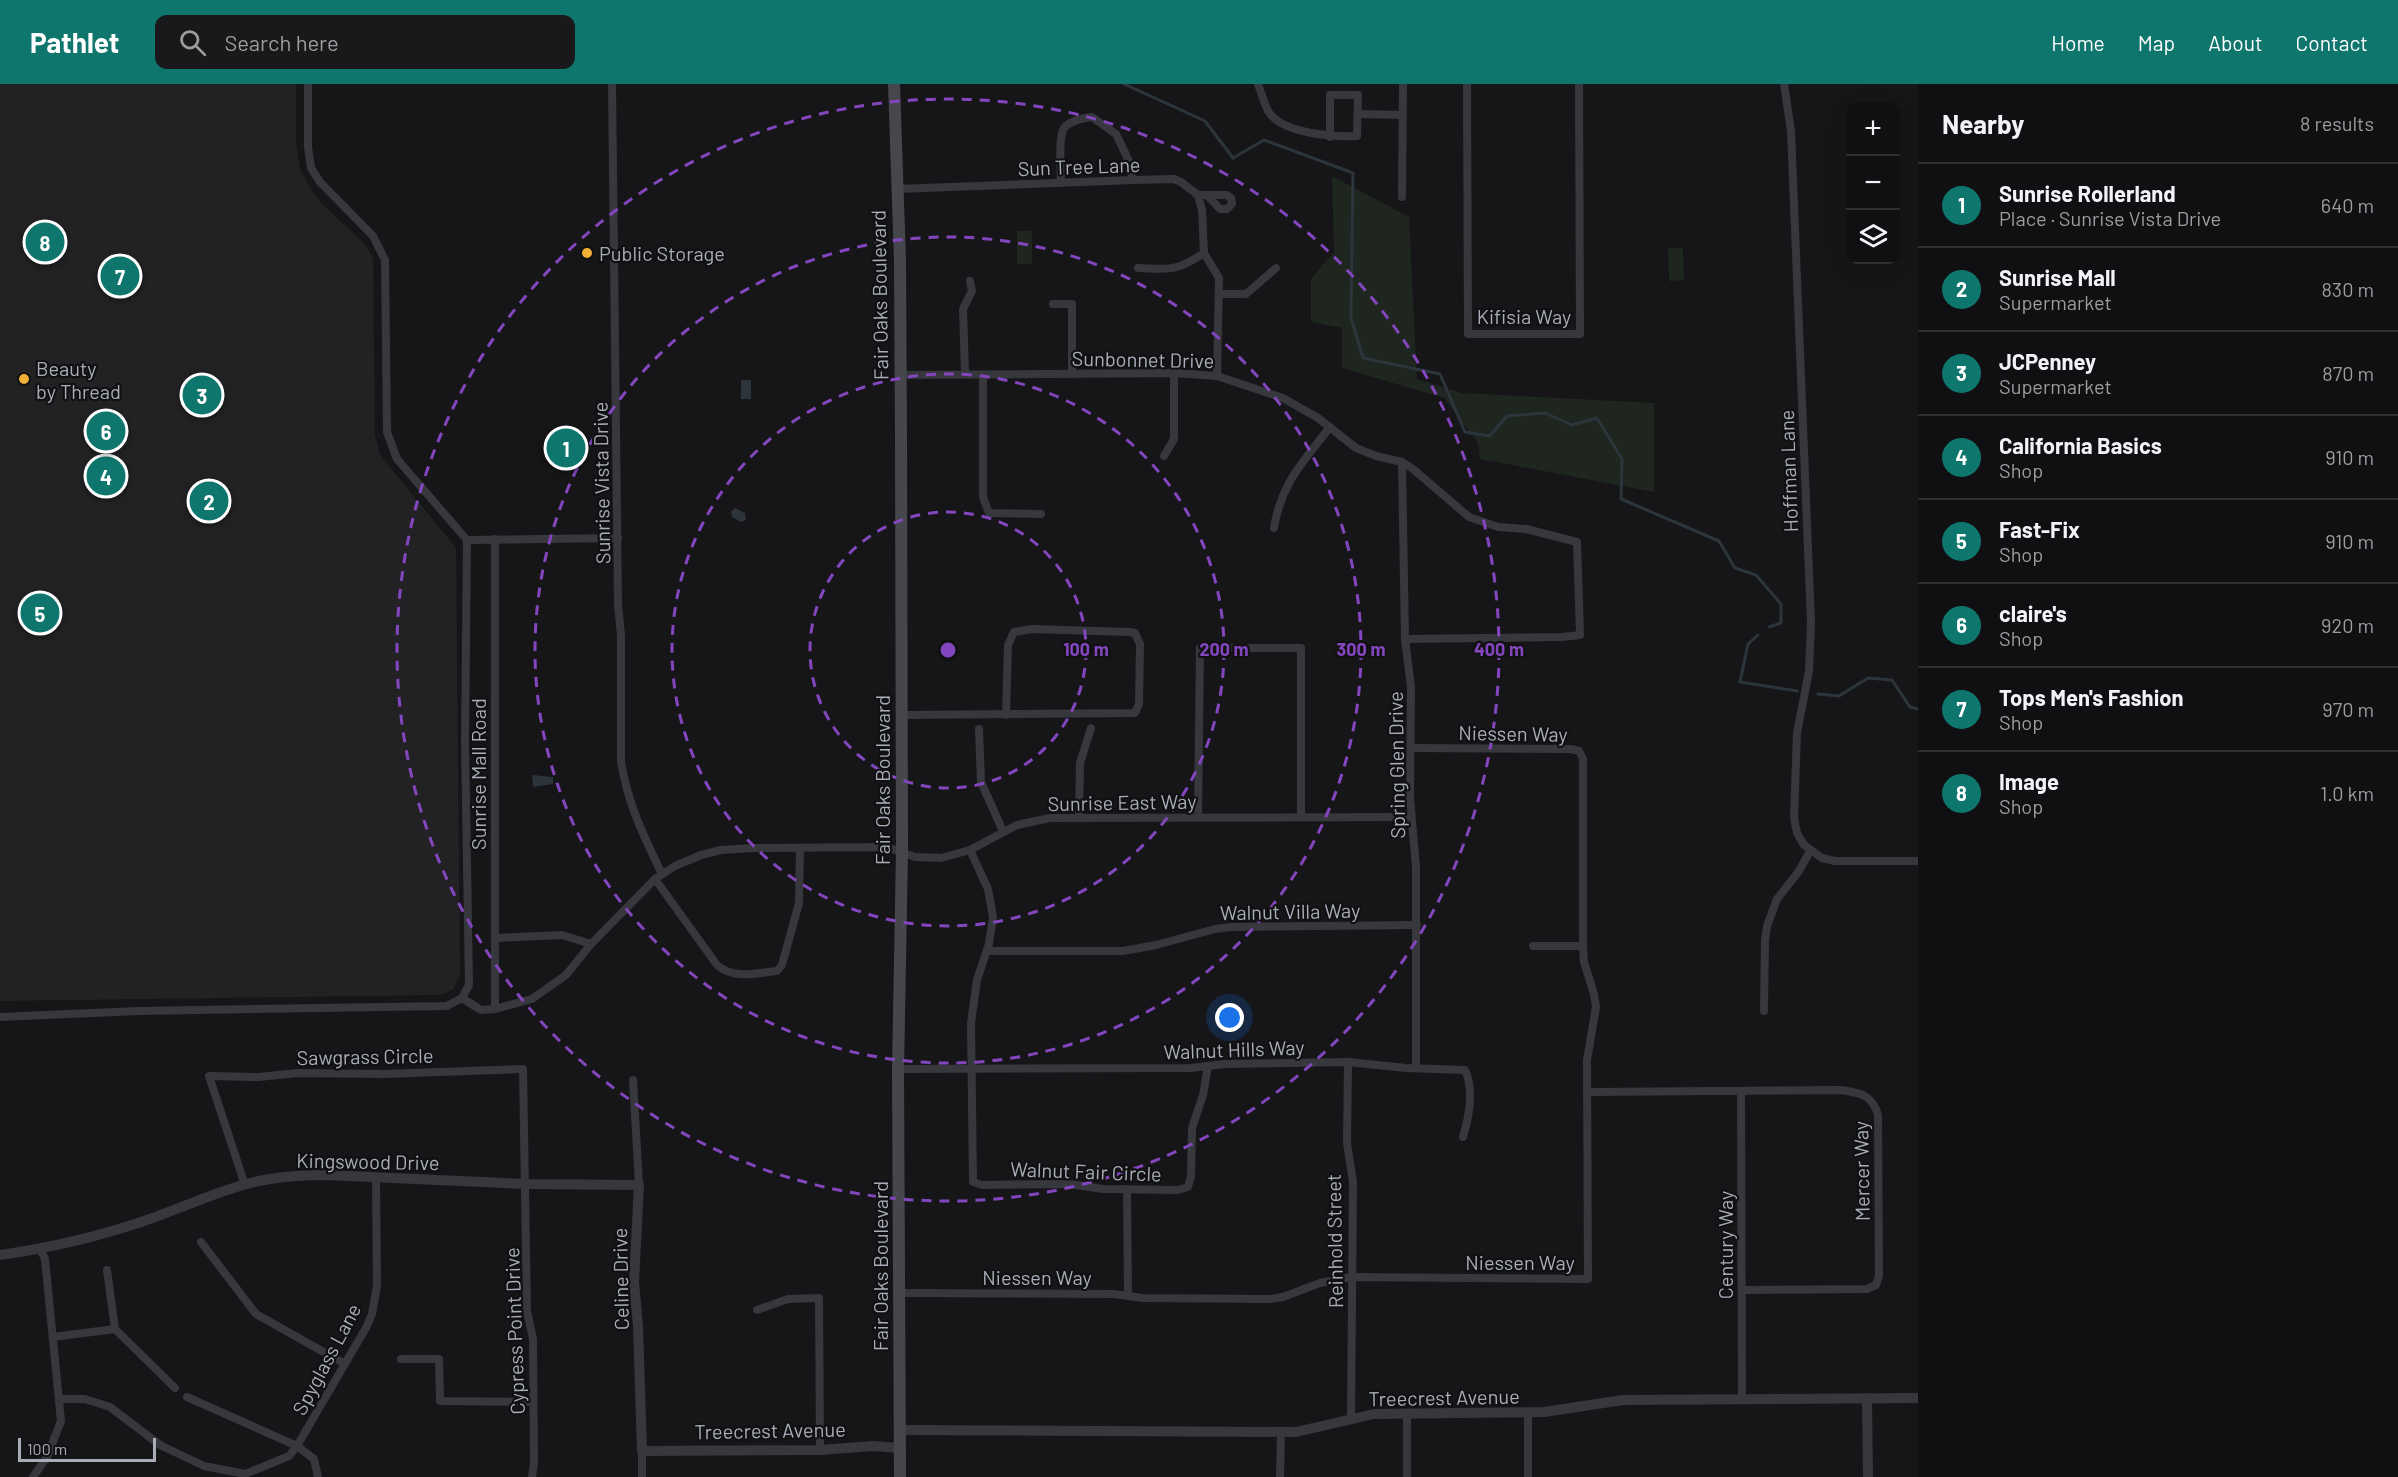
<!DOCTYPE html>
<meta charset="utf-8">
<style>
body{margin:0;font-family:Barlow,sans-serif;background:#19191b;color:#f1f3f6}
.controls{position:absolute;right:18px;top:18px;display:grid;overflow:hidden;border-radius:12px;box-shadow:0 6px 24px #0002}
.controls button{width:54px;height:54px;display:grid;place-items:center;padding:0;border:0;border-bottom:2px solid #303032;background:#101012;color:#f1f3f6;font:30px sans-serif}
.scale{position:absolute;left:18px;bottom:15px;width:138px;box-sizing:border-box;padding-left:6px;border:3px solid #a8adb8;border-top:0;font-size:16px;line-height:21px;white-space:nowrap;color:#a8adb8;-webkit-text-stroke:4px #111113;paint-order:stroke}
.you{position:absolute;left:1230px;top:934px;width:21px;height:21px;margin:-15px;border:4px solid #fff;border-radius:50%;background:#1a73e8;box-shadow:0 0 0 9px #1a73e833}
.badge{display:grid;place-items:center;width:39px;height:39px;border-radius:50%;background:#0f766e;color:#fff;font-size:20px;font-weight:700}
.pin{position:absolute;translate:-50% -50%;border:3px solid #fff;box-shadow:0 2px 6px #0006}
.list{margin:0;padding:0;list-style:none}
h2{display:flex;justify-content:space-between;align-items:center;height:78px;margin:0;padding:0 24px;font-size:26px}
h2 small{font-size:20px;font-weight:400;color:#9c9d9f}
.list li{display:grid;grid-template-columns:39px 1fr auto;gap:18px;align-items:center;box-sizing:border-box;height:84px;padding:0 24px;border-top:2px solid #303032}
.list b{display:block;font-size:22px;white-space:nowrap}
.list p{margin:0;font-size:20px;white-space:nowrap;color:#9c9d9f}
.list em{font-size:20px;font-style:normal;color:#9c9d9f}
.icon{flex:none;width:33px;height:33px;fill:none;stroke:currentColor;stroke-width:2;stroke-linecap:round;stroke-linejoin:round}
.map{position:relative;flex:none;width:1918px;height:1393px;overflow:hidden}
header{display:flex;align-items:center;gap:36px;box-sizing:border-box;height:84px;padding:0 30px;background:#0f766e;color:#fff}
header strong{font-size:28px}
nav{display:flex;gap:33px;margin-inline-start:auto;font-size:21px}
.search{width:420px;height:54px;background:#19191b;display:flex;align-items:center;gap:15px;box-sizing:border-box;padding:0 21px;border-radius:12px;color:#9c9d9f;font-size:22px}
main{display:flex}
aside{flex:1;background:#101012}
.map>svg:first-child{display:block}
.built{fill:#222225}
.green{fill:#1e261f}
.water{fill:#2c353c}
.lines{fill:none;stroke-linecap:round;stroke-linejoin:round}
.stream{stroke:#2c353c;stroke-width:3}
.minor{stroke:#37383d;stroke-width:8}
.tertiary{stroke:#37383d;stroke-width:10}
.secondary{stroke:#45474d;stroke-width:12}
.ring{fill:none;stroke:#8446be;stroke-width:3;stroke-dasharray:10 8}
.poi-dot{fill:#f2b134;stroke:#111113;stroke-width:2}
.labels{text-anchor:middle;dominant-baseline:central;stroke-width:4.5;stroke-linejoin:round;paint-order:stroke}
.street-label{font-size:20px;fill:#a8adb8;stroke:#111113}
.poi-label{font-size:20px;fill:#a8adb8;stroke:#111113;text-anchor:start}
.centre{fill:#8446be;stroke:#111113;stroke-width:3}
.ring-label{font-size:18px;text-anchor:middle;font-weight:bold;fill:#8446be;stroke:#111113;stroke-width:4.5;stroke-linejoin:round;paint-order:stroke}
</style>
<header>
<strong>Pathlet</strong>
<div class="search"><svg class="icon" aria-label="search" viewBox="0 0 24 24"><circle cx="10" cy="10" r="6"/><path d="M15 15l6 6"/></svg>Search here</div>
<nav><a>Home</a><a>Map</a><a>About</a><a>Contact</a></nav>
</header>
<main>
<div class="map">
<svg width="1918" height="1393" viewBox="0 0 1918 1393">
<rect width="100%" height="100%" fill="#161618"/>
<!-- built -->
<path class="built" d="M0,0H296V59L300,84L310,104L323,121L363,158L373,174L375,351L380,371L456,464L460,891L453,906L440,911L0,917Z"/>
<!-- green -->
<g class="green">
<path d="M1332,92L1409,133L1417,295L1462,309L1654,319V408L1480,375L1478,359L1444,314L1342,284V244L1311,238V195L1334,168Z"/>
<rect x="1017" y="147" width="15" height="33"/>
<path d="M1668,164H1683L1684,196L1669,197Z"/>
</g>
<!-- water -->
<g class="water">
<rect x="741" y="296" width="10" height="19"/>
<path d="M735,424L745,429L746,436L741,438L732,433L731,428Z"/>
<path d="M532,691L553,693V700L533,703Z"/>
</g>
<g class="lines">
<!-- stream -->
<g class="stream">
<path d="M1124,0L1205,37L1233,74L1264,56L1353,89L1351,234L1363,274L1440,290L1465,348L1490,352L1507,332L1545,329L1572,341L1597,334L1622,375L1621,415L1719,457L1735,484L1756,491L1781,520V539L1769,543"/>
<path d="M1758,551L1748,560L1740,598L1797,607"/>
<path d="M1818,610L1839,612L1868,594L1892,596L1910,623L1918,625"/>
</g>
<!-- minor -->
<g class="minor">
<path d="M612,0L618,520L621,552V677C627,718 644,753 662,790"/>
<path d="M1258,0C1261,8 1264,19 1268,27C1282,50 1334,53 1357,52L1358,11H1330V53"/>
<path d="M1467,0L1468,250H1580L1579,0"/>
<path d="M1784,0L1791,47L1811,539L1809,587L1797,649L1794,734L1797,749L1804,761L1822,774L1835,777H1918"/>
<path d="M1358,30L1402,31"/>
<path d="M1061,99C1061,87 1058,53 1064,44C1070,37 1083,34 1092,33L1116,50L1128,75L1133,96"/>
<path d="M897,105L1133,96L1174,95L1181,98L1198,111L1202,126L1204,169L1219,194L1217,292"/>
<path d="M1198,111H1227L1231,114L1232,120L1227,125H1220L1207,111"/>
<path d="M1402,113L1403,0"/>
<path d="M1138,184C1170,185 1176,188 1204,169"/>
<path d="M1220,210H1246L1276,184"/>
<path d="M1053,220H1072V290"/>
<path d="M965,290L963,225L972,207L970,197"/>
<path d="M899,291L1174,289L1217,292L1283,314L1318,334L1356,364L1376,372L1402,378L1413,385L1469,433L1498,443L1526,445L1577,458L1580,551L1562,553L1405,555"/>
<path d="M983,291V413L989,429L1041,430"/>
<path d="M1164,372L1174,355V289"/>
<path d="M1402,378L1405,555L1411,603L1410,714L1416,783V984"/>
<path d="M1274,444C1281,399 1304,377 1330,343"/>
<path d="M467,456L618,454"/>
<path d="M901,631L1135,629L1139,620L1140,560L1135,549L1130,548L1032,545L1014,548L1008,561L1006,631"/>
<path d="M979,645L981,698L1003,747"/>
<path d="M1079,733L1080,679L1091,644"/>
<path d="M1198,733L1200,564H1301V732"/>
<path d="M970,766L988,805L993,833L989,860L977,896L971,939L973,1098L982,1101L1069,1100L1103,1105L1178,1106L1188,1103L1191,1092L1192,1044L1203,1011L1208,982"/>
<path d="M655,795L717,881C735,896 755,889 777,887L782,881L799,819L800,764"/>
<path d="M496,854L562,851L591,860"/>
<path d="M1533,862H1583"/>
<path d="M987,867H1123L1156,861L1215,845L1232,843L1417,841"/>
<path d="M462,914L481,926L495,925L532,915L566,891L591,860L655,795L675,782L701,771L721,766L753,764L887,763L915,773L941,774L970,766L1017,741L1050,734L1410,733"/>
<path d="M495,925V455"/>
<path d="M1764,927L1765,856L1767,842L1777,815L1799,787L1810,767"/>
<path d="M0,933L138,927L447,922L462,914L469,901L465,656L467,456L397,375L387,348L385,176L373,152L320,98L311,84L308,63V0"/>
<path d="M1348,978L1347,1059L1353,1098L1351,1335"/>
<path d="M898,985L1191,984L1225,980L1348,978L1406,984L1465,986C1474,1005 1469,1033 1463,1053"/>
<path d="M633,996L639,1101"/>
<path d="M1741,1007L1742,1315"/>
<path d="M1589,1008L1840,1006C1860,1009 1872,1010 1878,1031L1879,1192L1876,1201L1867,1205L1742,1206"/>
<path d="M245,1101L209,992L259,993L297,989L384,990L523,985L527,1227L533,1255L534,1378L532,1393"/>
<path d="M1127,1105L1128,1212"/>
<path d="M201,1158L256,1230L345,1280"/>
<path d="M107,1186L115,1245L175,1304"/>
<path d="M899,1209L1114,1210L1142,1214L1270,1215L1283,1213L1320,1199L1352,1193L1588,1195L1587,976L1596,923L1594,910L1584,878L1583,862V675L1579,667L1571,665L1411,664"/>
<path d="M757,1226L788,1215L819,1214L820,1366"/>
<path d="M53,1253L115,1245"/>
<path d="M401,1275H439L440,1317L533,1318"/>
<path d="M187,1313L297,1362L314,1375L318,1393"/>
<path d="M60,1315H85L110,1323L160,1361L204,1382L245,1390L289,1372L297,1362L367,1242L372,1230L377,1202L376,1093"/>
<path d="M1528,1329V1393"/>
<path d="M642,1367V1393"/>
<path d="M33,1393L47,1373L61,1337L45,1175L40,1165"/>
<path d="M1280,1393L1281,1348"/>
<path d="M1407,1393V1329"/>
</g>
<!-- tertiary -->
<g class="tertiary">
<path d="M0,1171C49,1164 97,1153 144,1137C186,1123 226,1102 270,1095C289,1092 307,1091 326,1091L526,1100L639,1101L634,1198L638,1242L642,1367L820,1366L873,1362L900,1364"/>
<path d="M1867,1314L1868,1393"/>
<path d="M900,1346L1296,1348L1374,1330L1544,1328L1623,1316L1918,1314"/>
</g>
<!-- secondary -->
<path class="secondary" d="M894,0L900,176L901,355L902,768L898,985L900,1393"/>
</g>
<!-- distance rings -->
<g class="ring">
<circle cx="948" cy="566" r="138"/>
<circle cx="948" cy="566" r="276"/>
<circle cx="948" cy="566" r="413"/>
<circle cx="948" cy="566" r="551"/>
</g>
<!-- markers -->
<g class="poi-dot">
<circle cx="587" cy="169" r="6"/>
<circle cx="24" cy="295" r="6"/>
</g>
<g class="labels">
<!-- street labels -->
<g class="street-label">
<text transform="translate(1079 82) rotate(-2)">Sun Tree Lane</text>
<text transform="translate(879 211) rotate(-91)">Fair Oaks Boulevard</text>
<text x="1524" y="232">Kifisia Way</text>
<text transform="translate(1143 275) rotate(1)">Sunbonnet Drive</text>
<text transform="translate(1788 387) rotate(-92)">Hoffman Lane</text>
<text transform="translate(601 399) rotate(-91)">Sunrise Vista Drive</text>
<text transform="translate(1513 649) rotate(1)">Niessen Way</text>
<text transform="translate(1396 681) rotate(-91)">Spring Glen Drive</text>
<text transform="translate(478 690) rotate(-90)">Sunrise Mall Road</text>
<text transform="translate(882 696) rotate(-90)">Fair Oaks Boulevard</text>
<text transform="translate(1122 718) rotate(-1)">Sunrise East Way</text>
<text transform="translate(1290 827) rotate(-1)">Walnut Villa Way</text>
<text transform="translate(1234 965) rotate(-2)">Walnut Hills Way</text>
<text transform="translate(365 972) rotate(-1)">Sawgrass Circle</text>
<text transform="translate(368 1077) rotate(1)">Kingswood Drive</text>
<text transform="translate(1086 1087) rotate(2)">Walnut Fair Circle</text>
<text transform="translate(1861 1087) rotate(-91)">Mercer Way</text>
<text transform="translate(1334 1157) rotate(-91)">Reinhold Street</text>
<text transform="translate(1725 1161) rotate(-90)">Century Way</text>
<text x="1520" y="1178">Niessen Way</text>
<text transform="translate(880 1182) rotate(-90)">Fair Oaks Boulevard</text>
<text x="1037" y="1193">Niessen Way</text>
<text transform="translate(620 1195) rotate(-91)">Celine Drive</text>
<text transform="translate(514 1247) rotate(-92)">Cypress Point Drive</text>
<text transform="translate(326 1275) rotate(-62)">Spyglass Lane</text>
<text transform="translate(1444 1313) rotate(-1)">Treecrest Avenue</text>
<text transform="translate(770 1346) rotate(-1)">Treecrest Avenue</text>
</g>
<!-- poi labels -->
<g class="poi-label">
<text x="599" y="169">Public Storage</text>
<text x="36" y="284">Beauty<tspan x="36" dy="23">by Thread</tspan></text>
</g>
</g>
<circle cx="948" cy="566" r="9" class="centre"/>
<g class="ring-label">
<text x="1086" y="572">100 m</text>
<text x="1224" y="572">200 m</text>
<text x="1361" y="572">300 m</text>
<text x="1499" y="572">400 m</text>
</g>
</svg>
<div class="controls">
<button>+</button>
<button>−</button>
<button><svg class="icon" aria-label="layers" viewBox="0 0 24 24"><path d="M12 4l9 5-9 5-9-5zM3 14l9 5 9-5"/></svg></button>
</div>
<div class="scale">100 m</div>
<div class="you"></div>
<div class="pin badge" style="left:566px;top:364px">1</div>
<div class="pin badge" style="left:209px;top:417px">2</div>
<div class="pin badge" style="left:202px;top:311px">3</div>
<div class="pin badge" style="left:106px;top:392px">4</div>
<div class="pin badge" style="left:40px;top:529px">5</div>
<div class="pin badge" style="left:106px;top:347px">6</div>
<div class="pin badge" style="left:120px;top:192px">7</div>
<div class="pin badge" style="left:45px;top:158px">8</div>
</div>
<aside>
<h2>Nearby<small>8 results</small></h2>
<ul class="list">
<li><span class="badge">1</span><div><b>Sunrise Rollerland</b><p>Place · Sunrise Vista Drive</p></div><em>640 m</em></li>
<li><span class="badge">2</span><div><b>Sunrise Mall</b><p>Supermarket</p></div><em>830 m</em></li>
<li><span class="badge">3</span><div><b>JCPenney</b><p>Supermarket</p></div><em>870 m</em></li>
<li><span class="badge">4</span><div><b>California Basics</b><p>Shop</p></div><em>910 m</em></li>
<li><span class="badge">5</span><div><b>Fast-Fix</b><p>Shop</p></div><em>910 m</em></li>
<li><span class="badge">6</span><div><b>claire's</b><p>Shop</p></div><em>920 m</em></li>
<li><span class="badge">7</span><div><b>Tops Men's Fashion</b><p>Shop</p></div><em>970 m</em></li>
<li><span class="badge">8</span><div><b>Image</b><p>Shop</p></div><em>1.0 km</em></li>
</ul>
</aside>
</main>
